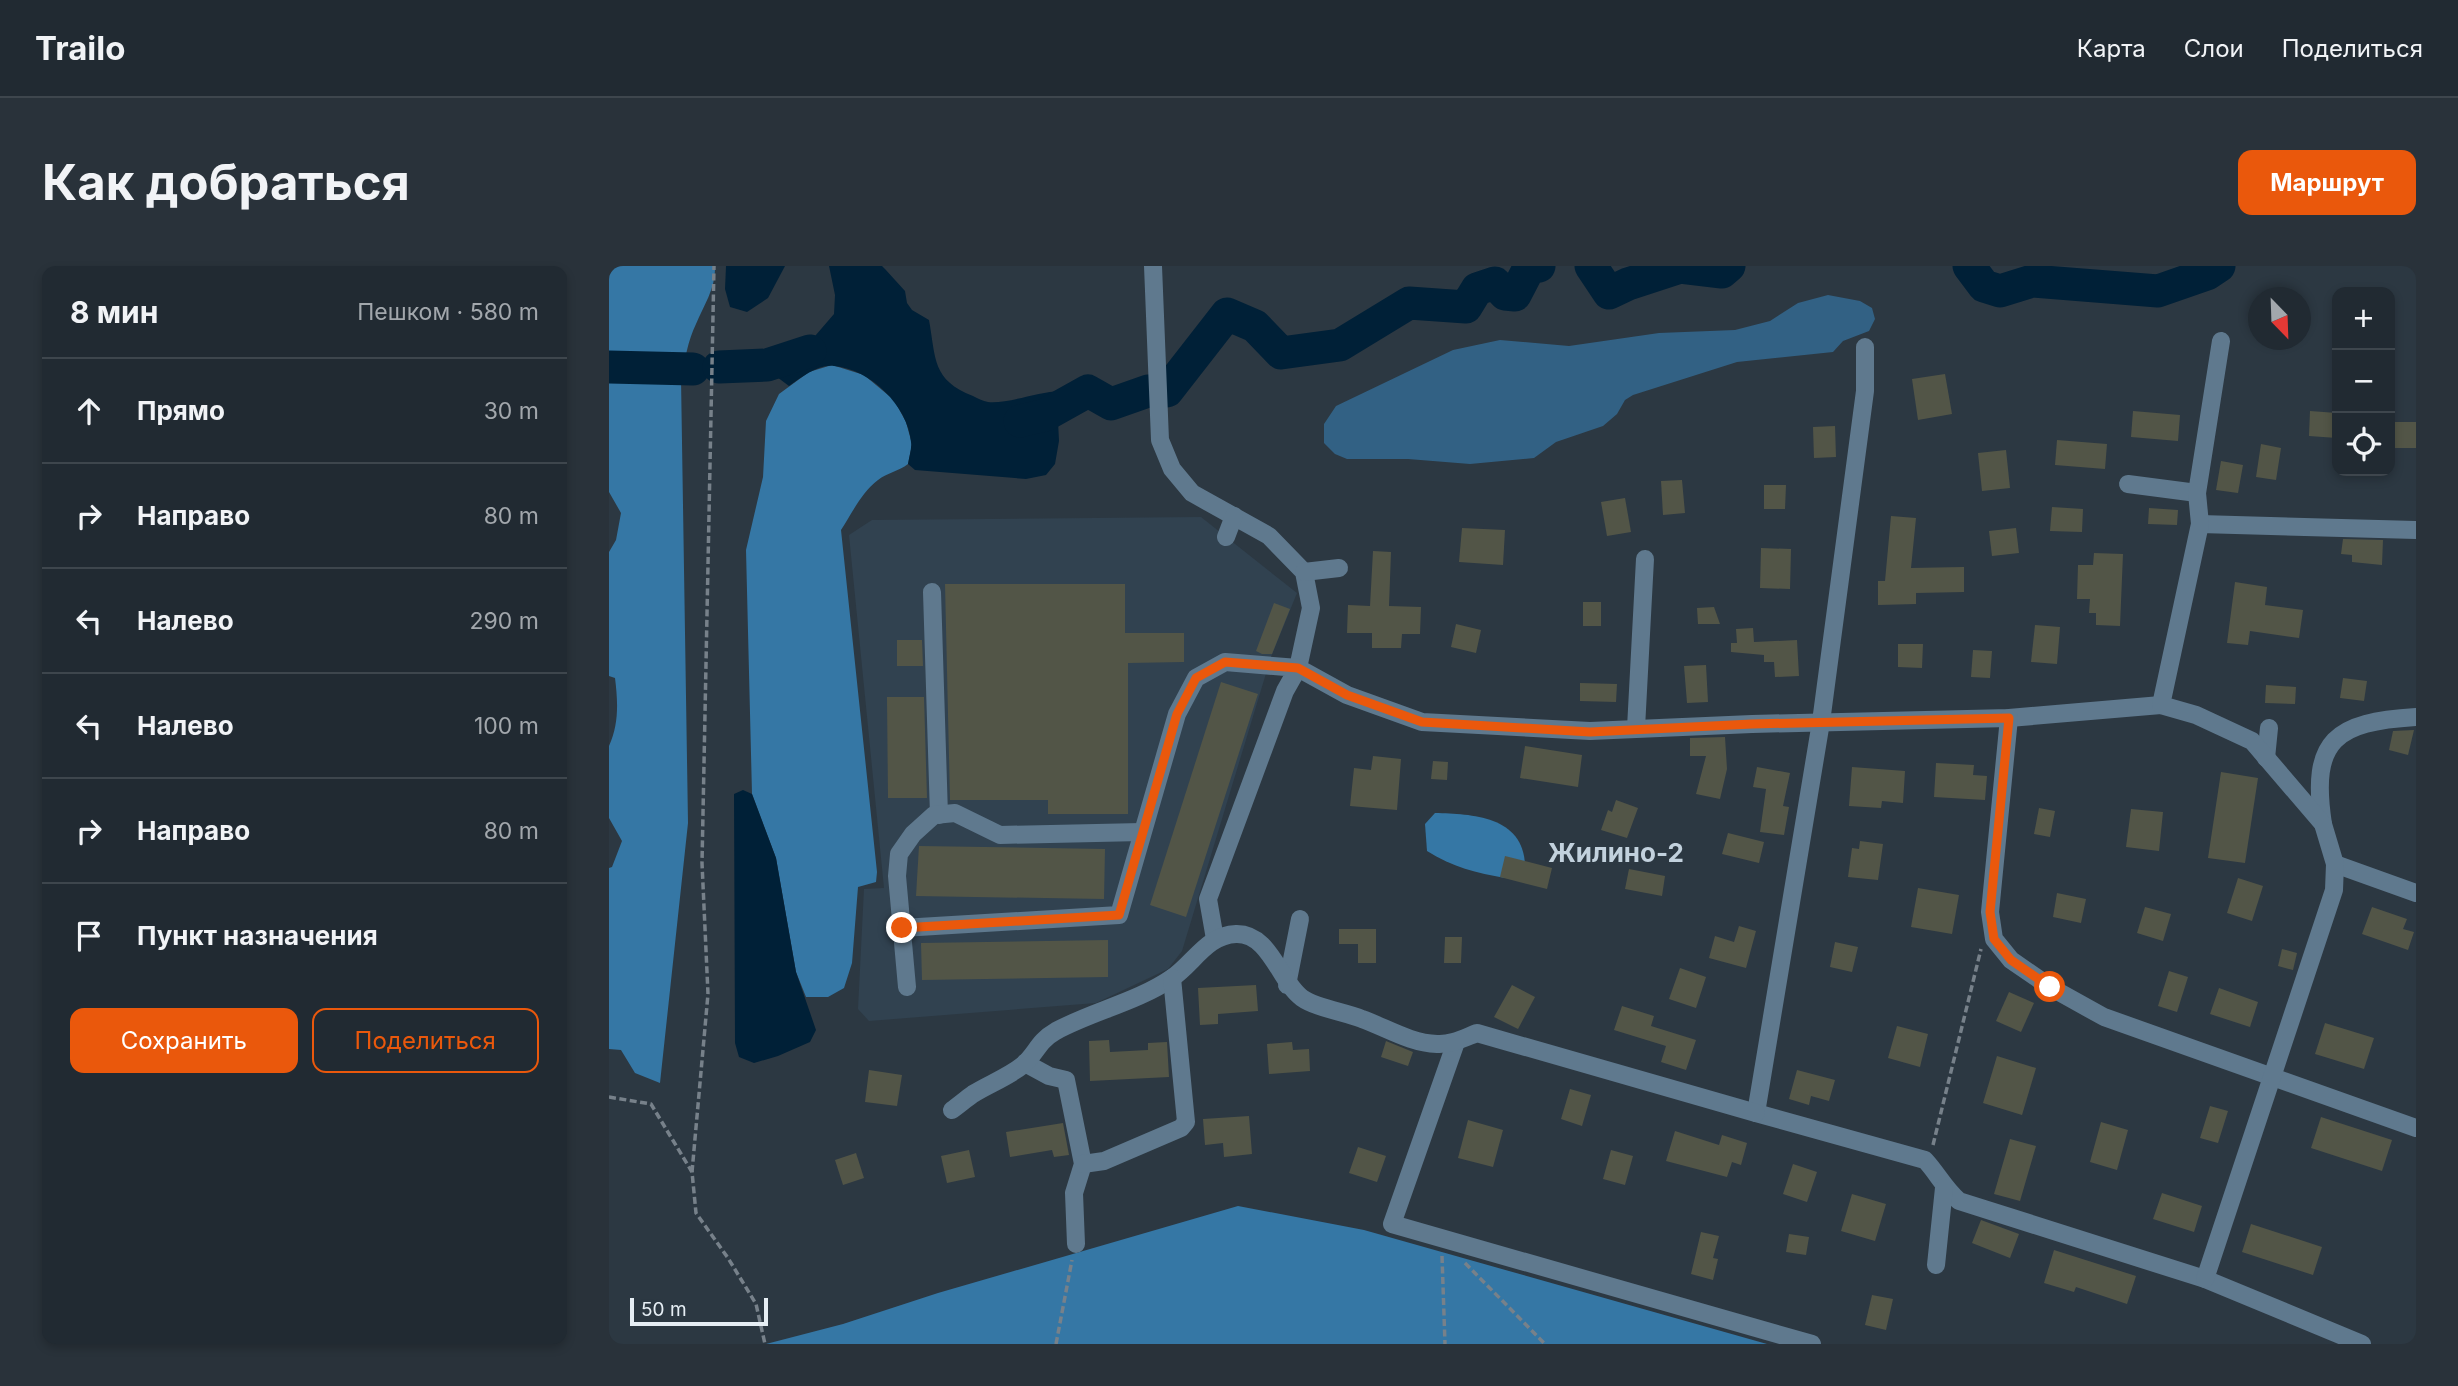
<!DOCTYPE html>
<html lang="ru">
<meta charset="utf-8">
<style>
body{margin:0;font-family:Inter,sans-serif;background:#29323a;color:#f1f3f6}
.controls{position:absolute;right:21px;top:21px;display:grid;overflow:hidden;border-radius:14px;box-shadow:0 4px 10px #0003}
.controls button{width:63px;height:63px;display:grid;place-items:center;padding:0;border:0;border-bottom:2px solid #3e464d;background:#212a32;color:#f1f3f6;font:35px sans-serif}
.compass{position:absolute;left:1639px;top:21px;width:63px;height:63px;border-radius:50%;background:#212a32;box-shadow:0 4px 10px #0003;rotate:157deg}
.scale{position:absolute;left:21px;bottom:18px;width:138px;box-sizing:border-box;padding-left:7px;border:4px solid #e6eef4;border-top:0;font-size:19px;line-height:24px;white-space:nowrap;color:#e6eef4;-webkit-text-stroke:5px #2c3842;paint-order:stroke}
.stop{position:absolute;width:21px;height:21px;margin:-16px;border:5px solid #ea580c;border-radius:50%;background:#fff}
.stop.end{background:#ea580c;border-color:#fff;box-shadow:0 2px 7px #0008}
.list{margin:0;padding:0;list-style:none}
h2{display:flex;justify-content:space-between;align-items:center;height:91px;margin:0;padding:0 28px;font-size:30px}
h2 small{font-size:23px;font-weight:400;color:#a2a7ac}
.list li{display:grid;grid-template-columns:46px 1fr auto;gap:21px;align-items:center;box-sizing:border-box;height:105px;padding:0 28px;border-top:2px solid #3e464d}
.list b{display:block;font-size:26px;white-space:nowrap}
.list em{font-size:23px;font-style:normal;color:#a2a7ac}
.actions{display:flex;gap:14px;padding:21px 28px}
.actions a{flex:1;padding:16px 0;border:2px solid #ea580c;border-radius:14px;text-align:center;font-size:24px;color:#ea580c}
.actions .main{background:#ea580c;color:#fff}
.icon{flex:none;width:38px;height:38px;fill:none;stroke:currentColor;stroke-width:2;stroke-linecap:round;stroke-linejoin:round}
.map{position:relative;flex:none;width:1807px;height:1078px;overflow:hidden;border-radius:14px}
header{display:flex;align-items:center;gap:42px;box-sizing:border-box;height:98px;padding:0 35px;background:#212a32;border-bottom:2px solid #3e464d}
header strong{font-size:33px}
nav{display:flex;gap:38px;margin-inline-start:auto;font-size:24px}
.intro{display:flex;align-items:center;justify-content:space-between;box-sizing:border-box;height:168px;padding:0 42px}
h1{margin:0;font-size:49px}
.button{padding:18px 32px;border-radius:14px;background:#ea580c;color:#fff;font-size:24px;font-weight:700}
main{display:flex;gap:42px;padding:0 42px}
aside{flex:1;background:#212a32;border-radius:14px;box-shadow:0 4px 10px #0003}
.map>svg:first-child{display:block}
.built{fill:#314250}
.green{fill:#326184}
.forest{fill:#3577a5}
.water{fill:#002037}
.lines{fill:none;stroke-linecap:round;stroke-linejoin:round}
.river{stroke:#002037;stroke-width:33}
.building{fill:#525547}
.path{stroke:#77818a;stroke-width:3.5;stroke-dasharray:7 3.5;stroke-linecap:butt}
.minor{stroke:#5f798e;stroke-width:18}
.route{stroke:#ea580c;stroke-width:9}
.labels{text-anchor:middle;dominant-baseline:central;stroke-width:6;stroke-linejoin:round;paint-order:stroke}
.quarter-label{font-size:26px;font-weight:bold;fill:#c2d1dd;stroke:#2c3842}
</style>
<header>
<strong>Trailo</strong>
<nav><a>Карта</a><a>Слои</a><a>Поделиться</a></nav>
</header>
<div class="intro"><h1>Как добраться</h1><a class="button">Маршрут</a></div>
<main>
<aside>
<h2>8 мин<small>Пешком · 580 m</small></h2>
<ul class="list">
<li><svg class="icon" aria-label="ahead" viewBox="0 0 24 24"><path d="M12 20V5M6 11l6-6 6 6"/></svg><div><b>Прямо</b></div><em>30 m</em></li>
<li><svg class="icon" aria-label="right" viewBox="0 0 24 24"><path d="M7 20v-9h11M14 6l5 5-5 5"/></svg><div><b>Направо</b></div><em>80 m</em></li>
<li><svg class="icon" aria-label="left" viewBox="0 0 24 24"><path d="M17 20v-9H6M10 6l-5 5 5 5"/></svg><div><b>Налево</b></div><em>290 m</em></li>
<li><svg class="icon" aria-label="left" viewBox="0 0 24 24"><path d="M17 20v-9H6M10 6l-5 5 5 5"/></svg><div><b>Налево</b></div><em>100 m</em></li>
<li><svg class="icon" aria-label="right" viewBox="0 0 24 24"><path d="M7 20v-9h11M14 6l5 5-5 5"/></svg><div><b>Направо</b></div><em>80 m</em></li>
<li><svg class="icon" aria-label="arrive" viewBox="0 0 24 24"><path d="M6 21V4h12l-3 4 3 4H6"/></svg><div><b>Пункт назначения</b></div></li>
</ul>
<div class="actions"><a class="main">Сохранить</a><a>Поделиться</a></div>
</aside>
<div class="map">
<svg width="1807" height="1078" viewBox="0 0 1807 1078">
<rect width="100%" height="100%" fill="#2c3842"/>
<!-- built -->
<path class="built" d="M592,251L688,327L662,391L573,685L559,703L487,737L260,755L249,743L255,623L275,622L240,269L263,254Z"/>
<!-- green -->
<path class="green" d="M1219,29L1251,35L1263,42L1266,53L1260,65L1234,75L1224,86L1128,96L1024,129L1016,134L1008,148L994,160L947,176L925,192L861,198L799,193H738L726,188L715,177V158L727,140L844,84L891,74L960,80L1050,67L1126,64L1161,55L1189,37Z"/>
<!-- forest -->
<g class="forest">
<path d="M0,0H106C107,22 95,39 87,58C79,74 76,94 72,112L79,557L51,817L26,807L12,784L0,783V602L3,601L13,575L0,552V480C10,458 9,436 6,412L0,410V286L7,274L12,247L0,226Z"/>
<path d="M223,99L255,109L285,134L297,156L303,178L299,198C290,205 278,207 269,214C253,226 243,247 232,264L268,606L267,616L249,621L243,697L235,722L219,731H197L187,706L167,592L143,528L137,284L154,211L157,155L170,128L200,106Z"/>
<path d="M826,547C863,548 914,550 916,599L896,612C868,607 843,601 818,585L816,558Z"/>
<path d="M629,940L755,964L1158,1078H157L234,1058L329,1027Z"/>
</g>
<!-- water -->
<g class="water">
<path d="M117,0H176L159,32L138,46L121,41L116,23Z"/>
<path d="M220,0H273L276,3L296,25L298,37L303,44L320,54C327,93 323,114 364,130C368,132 374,135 379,136C398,138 429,126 451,125L455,131L449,155L450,175L446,198L437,209L417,213L306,204L299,198C300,191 303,183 302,176C299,140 261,103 225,100C209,98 193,111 180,120L168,111L158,99L168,88L200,77L225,48L226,29Z"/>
<path d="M134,524L143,528L167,592L187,706L207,764L201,776L169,790L145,797L130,791L126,777L125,528Z"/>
</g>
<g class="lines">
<!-- river -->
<g class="river">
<path d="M982,0L1000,27L1019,18L1071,1L1113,6L1120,0"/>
<path d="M1360,0L1375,20L1391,25L1423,15L1549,25L1598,8L1610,0"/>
<path d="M0,101L84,103"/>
<path d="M110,101L158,99L201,85"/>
<path d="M558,125L618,48L646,60L672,87L731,79L800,37L857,41L868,23L886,17L896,28L906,29L920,2L930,0"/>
<path d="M411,155L436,149L479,125L502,138L539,125"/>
</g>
</g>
<!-- building -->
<g class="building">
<path d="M1336,108L1343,148L1309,154L1303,113Z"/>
<path d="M1524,145L1571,149L1569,175L1522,171Z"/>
<path d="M1701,145L1728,147V172L1700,170Z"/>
<rect x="1781" y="156" width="26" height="26"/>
<path d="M1226,160L1227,191L1205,192L1204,161Z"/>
<path d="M1448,174L1498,178L1496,203L1446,199Z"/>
<path d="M1652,178L1672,182L1667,214L1647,211Z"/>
<path d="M1397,184L1401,222L1373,225L1369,187Z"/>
<path d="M1612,195L1634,199L1629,227L1607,224Z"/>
<path d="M1073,214L1076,247L1054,249L1052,215Z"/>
<path d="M1155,219H1177L1176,243H1155Z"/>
<path d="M1016,232L1022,266L998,270L992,236Z"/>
<path d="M1443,241L1474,243L1473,266L1441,265Z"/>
<path d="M1540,242L1569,244L1568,259L1539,258Z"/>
<path d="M1282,250L1307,252L1302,302L1355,301V326L1307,327V338L1269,339V315H1276Z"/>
<path d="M853,262L896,264L894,299L850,296Z"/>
<path d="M1407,262L1410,287L1383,290L1380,265Z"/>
<path d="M1734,273L1774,274L1773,299L1743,296V289L1732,288Z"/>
<path d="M1152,282L1182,283L1181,323L1151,322Z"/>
<path d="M764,285L782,286L780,340L812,341L811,368H793L792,382H763V367H738L739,339L761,340Z"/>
<path d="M1485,287L1514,288L1511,360L1487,359V347H1480L1481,333H1468L1469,299H1484Z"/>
<path d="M1626,316L1658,321L1656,339L1694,344L1690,372L1641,365L1639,379L1618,377Z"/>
<path d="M336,318H516V367H575V396L519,397V548H439V534H341Z"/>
<rect x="974" y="336" width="18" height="24"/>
<path d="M665,337L681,343L663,388H653L647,385Z"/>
<path d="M1105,341L1111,358H1089L1088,342Z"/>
<path d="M847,358L872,364L867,387L842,381Z"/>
<path d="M1426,359L1451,361L1448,398L1422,396Z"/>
<path d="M1144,362L1145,376L1188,374L1190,410L1166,411L1165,396H1155V389L1122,386V377H1128L1127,363Z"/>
<path d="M288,374H313L314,400H288Z"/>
<path d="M1289,378H1314L1313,402L1289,401Z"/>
<path d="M1364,384L1383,385L1381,412L1362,411Z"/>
<path d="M1097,399L1099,436L1078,437L1075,400Z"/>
<path d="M1734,412L1758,415L1755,435L1731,432Z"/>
<path d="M612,416L649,428L577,651L541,639Z"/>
<path d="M971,417L1008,418L1007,436L971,435Z"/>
<path d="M1657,419L1687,421L1686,438L1656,437Z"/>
<path d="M278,431H315L318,532H279Z"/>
<path d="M1805,464L1799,489L1780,484L1784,465Z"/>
<path d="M1116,471L1118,503L1111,533L1087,528L1097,490H1081V472Z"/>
<path d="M916,480L973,489L969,521L911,512Z"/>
<path d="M764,490L792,493L788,544L741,540L745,502L762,504Z"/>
<path d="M824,495L839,496L838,514L822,513Z"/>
<path d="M1327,497L1365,499L1364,509L1378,510L1376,534L1325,531Z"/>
<path d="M1148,501L1181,507L1174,540L1180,541L1175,569L1151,566L1157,523L1144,521Z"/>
<path d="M1243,501L1296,505L1294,537L1273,535L1272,542L1240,540Z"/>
<path d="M1612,506L1649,512L1636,597L1599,592Z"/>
<path d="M1007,534L1029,542L1018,572L992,564L999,544L1003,546Z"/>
<path d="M1430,542L1446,545L1441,571L1425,568Z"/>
<path d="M1522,543L1554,546L1550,585L1517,581Z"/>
<path d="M1119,567L1155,576L1150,597L1113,588Z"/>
<path d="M1251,575L1274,578L1269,614L1239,611L1243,582L1250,583Z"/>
<path d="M310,580L496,583L495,633L307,630Z"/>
<path d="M896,590L943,602L938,623L891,611Z"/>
<path d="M1020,603L1056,610L1053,630L1016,623Z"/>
<path d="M1629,612L1654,620L1643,655L1618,647Z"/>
<path d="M1309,622L1350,629L1343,668L1302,661Z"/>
<path d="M1448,627L1477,633L1472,657L1444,651Z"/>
<path d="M1536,641L1562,648L1554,675L1528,667Z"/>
<path d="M1763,641L1798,653L1794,663L1805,666L1799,684L1753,668Z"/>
<path d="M1130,660L1147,665L1137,702L1100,692L1106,670L1125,676Z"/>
<path d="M730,663H767V697H749V678H730Z"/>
<path d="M836,671H853L852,697H835Z"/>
<path d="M499,674V711L313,714L312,677Z"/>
<path d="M1226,676L1249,681L1243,706L1221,701Z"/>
<path d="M1673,683L1688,687L1684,704L1669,700Z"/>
<path d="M1071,702L1097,711L1087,742L1060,733Z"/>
<path d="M1560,705L1579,711L1568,746L1549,740Z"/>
<path d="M647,719L649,745L609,748V758L591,759L589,722Z"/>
<path d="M903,719L926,731L909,763L885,751Z"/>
<path d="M1610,722L1649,736L1641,761L1601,748Z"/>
<path d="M1400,726L1425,737L1412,766L1387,755Z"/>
<path d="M1013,740L1045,750L1042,760L1087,774L1077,804L1052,796L1057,780L1005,764Z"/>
<path d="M1716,757L1765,772L1755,803L1706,788Z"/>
<path d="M1288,760L1319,768L1311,801L1279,792Z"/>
<path d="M500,774L501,786L539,784V777L558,776L560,811L481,815L480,775Z"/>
<path d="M777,775L804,786L799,800L772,791Z"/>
<path d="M683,776L684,784L700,783L701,805L660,808L658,778Z"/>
<path d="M1388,790L1427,802L1413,849L1374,837Z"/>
<path d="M260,804L293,809L288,840L256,836Z"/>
<path d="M1188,804L1226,814L1220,835L1202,830L1200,839L1180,833Z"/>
<path d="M961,823L982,829L973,860L952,853Z"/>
<path d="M1601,840L1619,845L1609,877L1591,872Z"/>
<path d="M640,850L643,888L615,891L614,877L596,879L594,853Z"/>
<path d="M1712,851L1783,874L1773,905L1702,882Z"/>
<path d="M859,854L894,864L884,901L849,892Z"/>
<path d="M1492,856L1519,864L1508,904L1481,896Z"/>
<path d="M454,857L460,889L445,891L443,884L401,891L397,866Z"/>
<path d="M1066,865L1110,879L1113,869L1138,877L1132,899L1123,896L1118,911L1057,895Z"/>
<path d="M1401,873L1427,880L1411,935L1385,928Z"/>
<path d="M749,881L777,890L768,916L740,907Z"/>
<path d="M360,884L366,911L338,917L332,890Z"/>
<path d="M1002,884L1024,890L1016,919L994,913Z"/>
<path d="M247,887L255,912L234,919L226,894Z"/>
<path d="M1184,898L1208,906L1198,936L1174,928Z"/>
<path d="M1553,927L1593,940L1585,966L1544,953Z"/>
<path d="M1243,928L1277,938L1266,975L1232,965Z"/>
<path d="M1372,954L1410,968L1401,992L1363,977Z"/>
<path d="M1642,958L1713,981L1704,1009L1633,986Z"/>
<path d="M1092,966L1110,970L1104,992L1109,993L1104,1014L1082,1008Z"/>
<path d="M1180,968L1200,971L1197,989L1177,986Z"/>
<path d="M1445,984L1527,1010L1518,1038L1467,1021L1465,1026L1435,1017Z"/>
<path d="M1263,1029L1284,1033L1277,1064L1256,1059Z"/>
</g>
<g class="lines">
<!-- path -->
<g class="path">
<path d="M0,831L42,838L83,906L87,947L119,992L147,1038L156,1078"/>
<path d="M1324,879L1372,683"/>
<path d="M83,906L99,728L93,597L105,0"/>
<path d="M833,990L836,1078"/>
<path d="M856,997L936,1078"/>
<path d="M447,1078L463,994"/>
</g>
<!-- minor -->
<g class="minor">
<path d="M544,0L551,174L563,203L583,227L660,270L695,306L702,342L689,402L738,429L813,456L981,465L1143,458L1400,452L1552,439"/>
<path d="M1256,81V125L1212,456L1147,847L1316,894C1329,908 1335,922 1350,935L1596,1013L1753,1078"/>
<path d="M1519,218L1588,227"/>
<path d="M1591,258L1807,264"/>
<path d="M617,271L625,250"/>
<path d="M695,306L730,302"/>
<path d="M323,326L330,549"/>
<path d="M1400,452L1381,646L1385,673L1402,694L1441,721L1495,751L1807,862"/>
<path d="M1027,462L1036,293"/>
<path d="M1657,492L1660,462"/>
<path d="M1714,558C1701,473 1727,456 1807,451"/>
<path d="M1726,598L1807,627"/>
<path d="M293,662L510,649L568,448L587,412L616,396L689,402L676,425L599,633L606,673"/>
<path d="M678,719L691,653"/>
<path d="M298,721L288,610L290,588L304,568L325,549L346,547L391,569L533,566"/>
<path d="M847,776L783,958L1203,1078"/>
<path d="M416,797L440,810L457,814L474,898L465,927L467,978"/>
<path d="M343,844C350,839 357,833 364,828C380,818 399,811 414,799C428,787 428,776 447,765C484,745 528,736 563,712C585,697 598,669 627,668C661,667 670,715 693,732C707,742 736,746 753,753C778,762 801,777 828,778C842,779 855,772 868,767L1147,847"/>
<path d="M474,898L495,895L572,862L577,856L563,712"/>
<path d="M1327,999L1335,922"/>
<path d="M1596,1013L1725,624L1726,598L1714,558L1643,475L1587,449L1552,439L1591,258L1588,227L1612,75"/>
</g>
</g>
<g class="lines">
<!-- route -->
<path class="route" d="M293,662L510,649L568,448L587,412L616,396L689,402L738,429L813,456L981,466L1143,458L1400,452L1381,646L1385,673L1402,694L1441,721"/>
</g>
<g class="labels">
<!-- quarter labels -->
<g class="quarter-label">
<text x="1007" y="586">Жилино-2</text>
</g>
</g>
</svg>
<div class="controls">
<button>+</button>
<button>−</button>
<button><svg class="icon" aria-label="locate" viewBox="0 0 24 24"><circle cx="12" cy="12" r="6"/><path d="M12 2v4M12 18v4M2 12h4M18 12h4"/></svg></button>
</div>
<svg class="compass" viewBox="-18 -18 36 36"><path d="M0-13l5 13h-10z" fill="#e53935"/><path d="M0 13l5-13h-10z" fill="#a2a7ac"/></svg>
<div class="scale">50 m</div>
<div class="stop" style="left:1441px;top:721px"></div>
<div class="stop end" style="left:293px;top:662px"></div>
</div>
</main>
